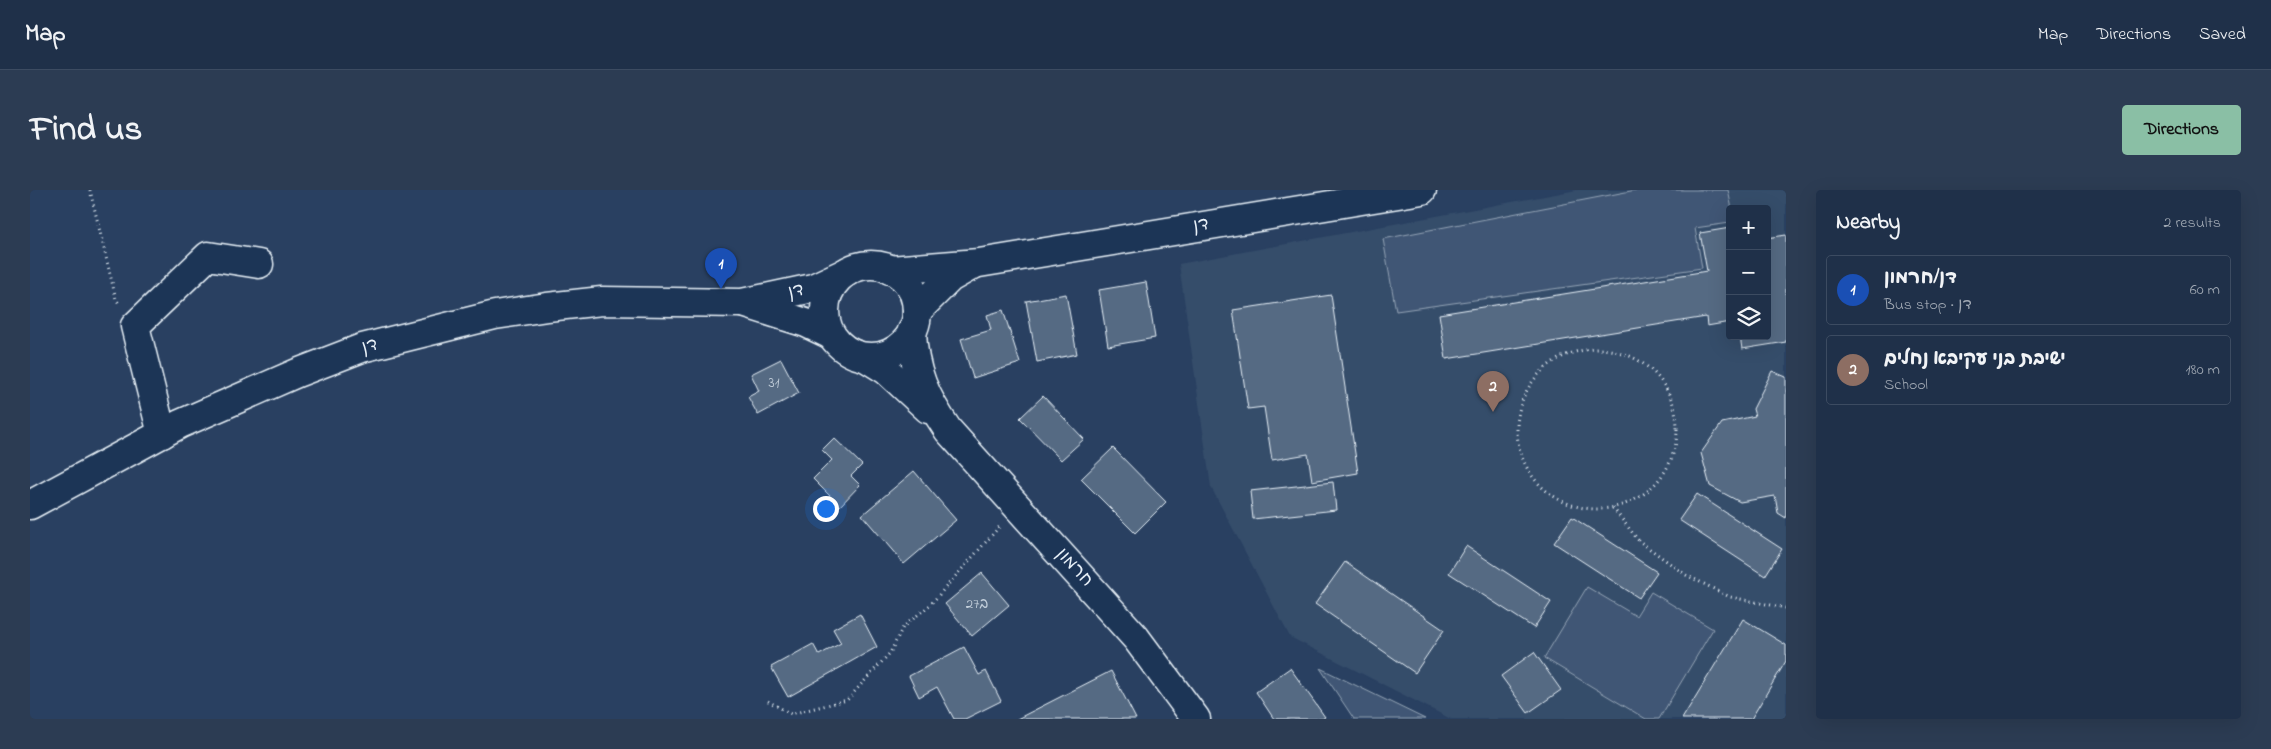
<!DOCTYPE html>
<meta charset="utf-8">
<style>
body{margin:0;font-family:"Indie Flower","Playpen Sans Hebrew",sans-serif;background:#2c3c53;color:#f1f3f6}
.controls{position:absolute;right:15px;top:15px;display:grid;overflow:hidden;border-radius:5px;box-shadow:0 5px 20px #0002}
.controls button{width:45px;height:45px;display:grid;place-items:center;padding:0;border:0;border-bottom:1px solid #3c4b61;background:#1f3049;color:#f1f3f6;font:25px sans-serif}
.you{position:absolute;left:795px;top:318px;width:18px;height:18px;margin:-12px;border:4px solid #fff;border-radius:50%;background:#1a73e8;box-shadow:0 0 0 8px #1a73e833}
.badge{display:grid;place-items:center;width:32px;height:32px;border-radius:50%;background:#8abfa5;color:#fff;font-size:16px;font-weight:700}
.pin{position:absolute;translate:-50% -41px;filter:drop-shadow(0 1px 2px #0008)}
.pin::after{content:'';position:absolute;top:26px;width:18px;height:15px;background:inherit;clip-path:polygon(0 0,100% 0,50% 100%)}
.list{margin:0;padding:0;list-style:none}
h2{display:flex;justify-content:space-between;align-items:center;height:65px;margin:0;padding:0 20px;font-size:21px}
h2 small{font-size:16px;font-weight:400;color:#a1a9b4}
.list li{display:grid;grid-template-columns:32px 1fr auto;gap:15px;align-items:center;box-sizing:border-box;height:70px;margin:0 10px 10px;padding:0 10px;border:1px solid #3c4b61;border-radius:5px}
.list b{display:block;font-size:19px;white-space:nowrap}
.list p{margin:0;font-size:16px;white-space:nowrap;color:#a1a9b4}
.list em{font-size:16px;font-style:normal;color:#a1a9b4}
.icon{flex:none;width:28px;height:28px;fill:none;stroke:currentColor;stroke-width:2;stroke-linecap:round;stroke-linejoin:round}
.map{position:relative;flex:none;width:1756px;height:529px;overflow:hidden;border-radius:5px}
header{display:flex;align-items:center;gap:30px;box-sizing:border-box;height:70px;padding:0 25px;background:#1f3049;border-bottom:1px solid #3c4b61}
header strong{font-size:24px}
nav{display:flex;gap:28px;margin-inline-start:auto;font-size:18px}
.intro{display:flex;align-items:center;justify-content:space-between;box-sizing:border-box;height:120px;padding:0 30px}
h1{margin:0;font-size:35px}
.button{padding:12px 22px;border-radius:5px;background:#8abfa5;color:#111;font-size:18px;font-weight:700}
main{display:flex;gap:30px;padding:0 30px}
aside{flex:1;background:#1f3049;border-radius:5px;box-shadow:0 5px 20px #0002}
.map>svg:first-child{display:block}
.built{fill:#364d6b;fill-rule:evenodd}
.green{fill:#415774;stroke:#94a4b6}
.building{fill:#556a83;stroke:#e8f1f8}
.lines{fill:none;stroke-linecap:round;stroke-linejoin:round}
.minor-casing{stroke:#e8f1f8;stroke-width:31}
.tertiary-casing{stroke:#e8f1f8;stroke-width:31}
.path{stroke:#e8f1f8;stroke-width:3;stroke-dasharray:1 4;stroke-linecap:butt}
.minor{stroke:#1d3557;stroke-width:28}
.tertiary{stroke:#1d3557;stroke-width:28}
.labels{text-anchor:middle;dominant-baseline:central;stroke-width:4;stroke-linejoin:round;paint-order:stroke}
.number-label{font-size:15px;fill:#c3cfdb}
.street-label{font-size:18px;fill:#e8f1f8;stroke:#1d3557}
</style>
<header>
<strong>Map</strong>
<nav><a>Map</a><a>Directions</a><a>Saved</a></nav>
</header>
<div class="intro"><h1>Find us</h1><a class="button">Directions</a></div>
<main>
<div class="map">
<svg width="1756" height="529" viewBox="0 0 1756 529">
<rect width="100%" height="100%" fill="#294061"/>
<filter id="ink" filterUnits="userSpaceOnUse"><feTurbulence type="fractalNoise" baseFrequency=".02" numOctaves="2"/><feDisplacementMap in="SourceGraphic" scale="10" xChannelSelector="R" yChannelSelector="G"/><feConvolveMatrix kernelMatrix="1 2 1 2 8 2 1 2 1" color-interpolation-filters="sRGB"/></filter>
<g filter="url(#ink)">
<!-- built -->
<path class="built" d="M1547,0H1756V529H1421L1260,447L1181,297L1149,74ZM1700,19H1737V146H1700Z"/>
<!-- green -->
<g class="green">
<path d="M1606,0H1698L1702,19H1700V33L1665,38L1672,78L1366,121L1353,49Z"/>
<path d="M1557,397L1606,426L1621,402L1683,439L1629,529H1616L1514,468Z"/>
<path d="M1290,478L1395,529H1324Z"/>
</g>
<!-- building -->
<g class="building">
<path d="M1700,38V132L1677,136L1676,127L1416,169L1409,124L1677,81L1670,43Z"/>
<path d="M1756,45V152L1712,159L1710,146H1737V48Z"/>
<path d="M1116,92L1125,148L1078,156L1069,100Z"/>
<path d="M1036,104L1047,164L1007,172L996,111Z"/>
<path d="M1301,105L1328,283L1282,291L1278,264L1242,270L1234,217L1218,219L1203,120Z"/>
<path d="M973,120L990,173L943,188L931,149L961,140L957,125Z"/>
<path d="M751,169L769,203L728,225L718,207L729,201L721,184Z"/>
<path d="M1742,181L1756,187V328L1748,323L1745,306L1710,312L1680,296L1671,263L1692,233L1725,226L1723,219Z"/>
<path d="M1013,206L1054,249L1031,270L990,228Z"/>
<path d="M804,248L832,275L821,286L830,295L810,316L783,289L802,270L792,260Z"/>
<path d="M1083,258L1136,312L1105,343L1051,289Z"/>
<path d="M884,281L926,330L874,374L832,325Z"/>
<path d="M1303,292L1306,320L1223,329L1220,301Z"/>
<path d="M1667,304L1752,359L1735,386L1649,330Z"/>
<path d="M1542,327L1627,382L1609,408L1524,353Z"/>
<path d="M1436,356L1521,412L1504,438L1419,383Z"/>
<path d="M1315,372L1414,440L1385,483L1285,414Z"/>
<path d="M952,383L979,415L942,446L915,414Z"/>
<path d="M830,424L847,457L758,507L741,477L783,454L789,465L811,453L803,439Z"/>
<path d="M1713,429L1756,455V471L1721,529H1652Z"/>
<path d="M934,457L949,485L956,481L971,511L935,529H924L907,497L889,507L879,486Z"/>
<path d="M1504,462L1531,500L1498,523L1471,486Z"/>
<path d="M1260,478L1295,527L1292,529H1244L1226,502Z"/>
<path d="M1081,481L1106,529H987Z"/>
</g>
<g class="lines">
<!-- minor casing -->
<g class="minor-casing">
<g id="minor">
<path d="M882,141C883,181 896,208 918,240L1106,448L1166,529"/>
<path d="M835,167L856,180L898,219"/>
<path d="M132,244L105,136L178,66L229,74"/>
</g>
</g>
<!-- tertiary casing -->
<g class="tertiary-casing">
<g id="tertiary">
<circle cx="841" cy="121" r="46"/>
<path d="M860,80L949,73L1392,0"/>
<path d="M716,114L776,133L801,145"/>
<path d="M887,121L920,88L943,75"/>
<path d="M0,315L150,234L267,183L332,158L465,125L517,117L572,111L712,113L783,98L817,82"/>
</g>
</g>
<!-- path -->
<g class="path">
<path d="M60,0L86,109L90,115"/>
<circle cx="1567" cy="239" r="80"/>
<path d="M1583,318L1609,351L1656,385L1700,407L1756,418"/>
<path d="M738,511L761,524L817,510L860,463L873,437L900,415L970,336"/>
</g>
<!-- minor -->
<use href="#minor" class="minor"/>
<!-- tertiary -->
<use href="#tertiary" class="tertiary"/>
</g>
</g>
<g class="labels">
<!-- number labels -->
<g class="number-label">
<text x="744" y="193">31</text>
<text x="947" y="414">27ב</text>
</g>
<!-- street labels -->
<g class="street-label">
<text transform="translate(1171 36) rotate(-9)">דן</text>
<text transform="translate(766 102) rotate(-14)">דן</text>
<text transform="translate(340 157) rotate(-16)">דן</text>
<text transform="translate(1044 378) rotate(47)">חרמון</text>
</g>
</g>
</svg>
<div class="controls">
<button>+</button>
<button>−</button>
<button><svg class="icon" aria-label="layers" viewBox="0 0 24 24"><path d="M12 4l9 5-9 5-9-5zM3 14l9 5 9-5"/></svg></button>
</div>
<div class="you"></div>
<div class="pin badge" style="left:691px;top:99px;background:#1a4fb4">1</div>
<div class="pin badge" style="left:1463px;top:222px;background:#8d6e63">2</div>
</div>
<aside>
<h2>Nearby<small>2 results</small></h2>
<ul class="list">
<li><span class="badge" style="background:#1a4fb4">1</span><div><b>דן/חרמון</b><p>Bus stop · דן</p></div><em>60 m</em></li>
<li><span class="badge" style="background:#8d6e63">2</span><div><b>ישיבת בני עקיבא נחלים</b><p>School</p></div><em>180 m</em></li>
</ul>
</aside>
</main>
